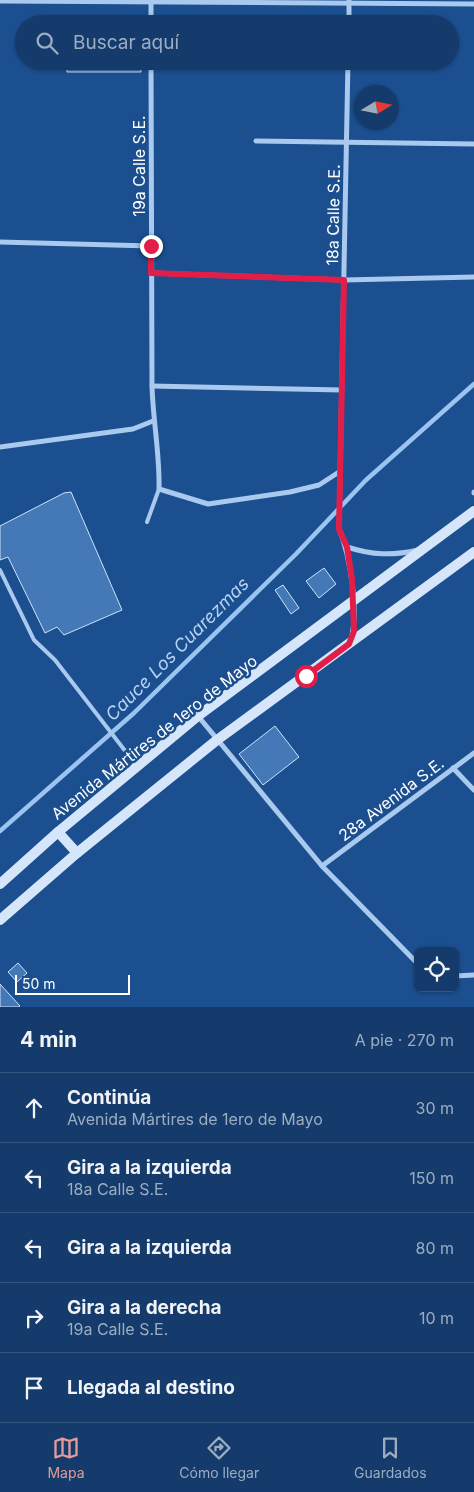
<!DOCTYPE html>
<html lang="es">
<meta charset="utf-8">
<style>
body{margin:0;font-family:Inter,sans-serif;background:#214673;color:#f1f3f6}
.controls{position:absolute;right:15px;bottom:15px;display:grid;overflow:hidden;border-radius:8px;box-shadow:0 1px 4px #0004}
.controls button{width:45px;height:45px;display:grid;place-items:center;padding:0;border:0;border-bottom:1px solid #33557e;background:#143b6b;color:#f1f3f6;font:25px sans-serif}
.compass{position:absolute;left:354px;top:85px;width:45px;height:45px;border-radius:50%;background:#143b6b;box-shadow:0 1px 4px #0004;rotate:80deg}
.scale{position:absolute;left:15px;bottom:12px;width:115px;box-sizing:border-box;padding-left:5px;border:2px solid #fff;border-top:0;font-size:14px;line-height:18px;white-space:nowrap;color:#fff;-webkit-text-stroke:4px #1b4f8f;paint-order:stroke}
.stop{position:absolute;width:15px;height:15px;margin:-11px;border:4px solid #e11d48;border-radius:50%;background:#fff}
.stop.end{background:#e11d48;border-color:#fff;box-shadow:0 1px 5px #0008}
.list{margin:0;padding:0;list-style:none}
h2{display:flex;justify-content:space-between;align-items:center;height:65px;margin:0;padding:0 20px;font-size:21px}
h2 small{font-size:16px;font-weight:400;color:#9dadc1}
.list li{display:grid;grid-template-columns:32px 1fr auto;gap:15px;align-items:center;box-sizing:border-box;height:70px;padding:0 20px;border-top:1px solid #33557e}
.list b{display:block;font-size:19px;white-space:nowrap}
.list p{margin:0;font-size:16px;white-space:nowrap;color:#9dadc1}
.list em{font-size:16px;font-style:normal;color:#9dadc1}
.icon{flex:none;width:28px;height:28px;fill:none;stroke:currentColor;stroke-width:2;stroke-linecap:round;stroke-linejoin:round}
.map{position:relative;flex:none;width:474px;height:1007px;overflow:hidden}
.search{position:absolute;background:#143b6b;box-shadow:0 1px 4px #0004;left:15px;right:15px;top:15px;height:55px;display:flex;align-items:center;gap:12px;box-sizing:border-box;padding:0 18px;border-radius:28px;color:#9dadc1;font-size:19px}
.sheet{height:415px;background:#143b6b}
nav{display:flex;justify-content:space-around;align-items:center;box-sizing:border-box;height:70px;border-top:1px solid #33557e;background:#143b6b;font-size:14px;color:#9dadc1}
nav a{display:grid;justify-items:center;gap:2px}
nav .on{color:#e69b98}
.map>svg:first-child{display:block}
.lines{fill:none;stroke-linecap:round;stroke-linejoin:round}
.stream{stroke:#9cc4f0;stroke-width:4.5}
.building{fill:#4478b7;stroke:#cfe3fa}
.lane{stroke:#a9c9ee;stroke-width:4}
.street{stroke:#a9c9ee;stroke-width:5}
.secondary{stroke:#d6e6fa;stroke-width:10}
.route{stroke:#e11d48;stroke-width:6}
.labels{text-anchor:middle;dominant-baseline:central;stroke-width:5;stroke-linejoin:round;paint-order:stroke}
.street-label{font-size:16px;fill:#fff;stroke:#1b4f8f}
.water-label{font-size:18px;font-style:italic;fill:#b5d3f5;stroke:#1b4f8f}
</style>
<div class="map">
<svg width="474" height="1007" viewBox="0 0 474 1007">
<rect width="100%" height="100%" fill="#1b4f8f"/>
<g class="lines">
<!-- stream -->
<path class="stream" d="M0,831L134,713L296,554L366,480L474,384"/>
</g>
<!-- building -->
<g class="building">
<path d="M66,17L139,18V24H66Z"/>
<path d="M66,61H141V72H67Z"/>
<path d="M71,492L122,610L64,635L57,627L45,633L8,557L0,560V526L64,493Z"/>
<path d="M324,568L336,584L319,598L306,581Z"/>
<path d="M283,585L299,608L291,614L275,590Z"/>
<path d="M275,726L299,757L263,785L239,754Z"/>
<path d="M18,963L27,973L17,982L8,972Z"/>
<path d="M0,984L20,1006L18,1007H0Z"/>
</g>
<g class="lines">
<!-- lane -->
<g class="lane">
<path d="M147,522L159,489"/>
<path d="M0,570L34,640L55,660L136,765"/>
</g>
<!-- street -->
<g class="street">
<path d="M151,0V24"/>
<path d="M0,1L474,4"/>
<path d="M349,24V0"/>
<path d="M151,61L152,386C153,421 160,455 159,489L208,504L290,492L319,485L339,472"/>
<path d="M348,61L339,529C350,555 359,611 351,639"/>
<path d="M256,141L474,144"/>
<path d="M0,242L151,246"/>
<path d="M151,273L344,280L474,277"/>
<path d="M152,386L342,390"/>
<path d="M0,447L133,429L153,421"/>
<path d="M474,492V493"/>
<path d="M347,547C372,555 392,556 418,550"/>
<path d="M198,716L322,866L418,964"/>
<path d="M453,768L474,790"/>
<path d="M322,866L474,753"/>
<path d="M455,976L474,975"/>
</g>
<!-- secondary -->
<g class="secondary">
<path d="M58,832L77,853"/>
<path d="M0,884L58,832L198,716L474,511"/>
<path d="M0,920L77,853L217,740L474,552"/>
</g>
</g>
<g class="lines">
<!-- route -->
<path class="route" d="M151,246V273L344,280L339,529L347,547L352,579L354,631L349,644L306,676"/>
</g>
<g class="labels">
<!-- street labels -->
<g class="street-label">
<text transform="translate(139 166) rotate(-90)">19a Calle S.E.</text>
<text transform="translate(333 215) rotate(-89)">18a Calle S.E.</text>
<text transform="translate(154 737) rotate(-38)">Avenida Mártires de 1ero de Mayo</text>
<text transform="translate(391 799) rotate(-37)">28a Avenida S.E.</text>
</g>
<!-- water labels -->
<g class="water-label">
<text transform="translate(177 649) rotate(-45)">Cauce Los Cuarezmas</text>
</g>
</g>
</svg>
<div class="controls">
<button><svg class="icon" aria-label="locate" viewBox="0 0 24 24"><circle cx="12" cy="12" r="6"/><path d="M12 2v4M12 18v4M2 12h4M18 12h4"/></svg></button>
</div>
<svg class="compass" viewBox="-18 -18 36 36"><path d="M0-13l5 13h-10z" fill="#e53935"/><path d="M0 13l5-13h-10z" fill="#9dadc1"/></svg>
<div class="scale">50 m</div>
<div class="stop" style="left:306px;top:676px"></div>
<div class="stop end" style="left:151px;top:246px"></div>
<div class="search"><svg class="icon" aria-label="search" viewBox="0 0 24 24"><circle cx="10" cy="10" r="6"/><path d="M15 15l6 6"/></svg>Buscar aquí</div>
</div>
<section class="sheet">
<h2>4 min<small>A pie · 270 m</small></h2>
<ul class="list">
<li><svg class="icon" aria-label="ahead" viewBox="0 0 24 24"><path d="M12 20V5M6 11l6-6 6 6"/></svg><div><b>Continúa</b><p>Avenida Mártires de 1ero de Mayo</p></div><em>30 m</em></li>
<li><svg class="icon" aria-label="left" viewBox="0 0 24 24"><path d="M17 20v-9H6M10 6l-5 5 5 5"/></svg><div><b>Gira a la izquierda</b><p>18a Calle S.E.</p></div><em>150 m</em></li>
<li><svg class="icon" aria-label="left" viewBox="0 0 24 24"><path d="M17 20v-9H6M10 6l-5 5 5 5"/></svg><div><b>Gira a la izquierda</b></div><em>80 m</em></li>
<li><svg class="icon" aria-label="right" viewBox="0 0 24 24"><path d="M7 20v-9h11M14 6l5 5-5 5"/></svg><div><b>Gira a la derecha</b><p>19a Calle S.E.</p></div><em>10 m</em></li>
<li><svg class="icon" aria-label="arrive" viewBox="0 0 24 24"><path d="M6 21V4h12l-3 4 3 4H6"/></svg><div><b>Llegada al destino</b></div></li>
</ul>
</section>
<nav>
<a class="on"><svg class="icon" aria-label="map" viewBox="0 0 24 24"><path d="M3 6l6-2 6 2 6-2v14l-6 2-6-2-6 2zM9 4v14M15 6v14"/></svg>Mapa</a>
<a><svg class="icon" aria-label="directions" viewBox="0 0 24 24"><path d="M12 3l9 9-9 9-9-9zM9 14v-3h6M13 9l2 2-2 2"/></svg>Cómo llegar</a>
<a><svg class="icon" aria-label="saved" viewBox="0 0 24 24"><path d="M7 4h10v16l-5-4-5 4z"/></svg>Guardados</a>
</nav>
